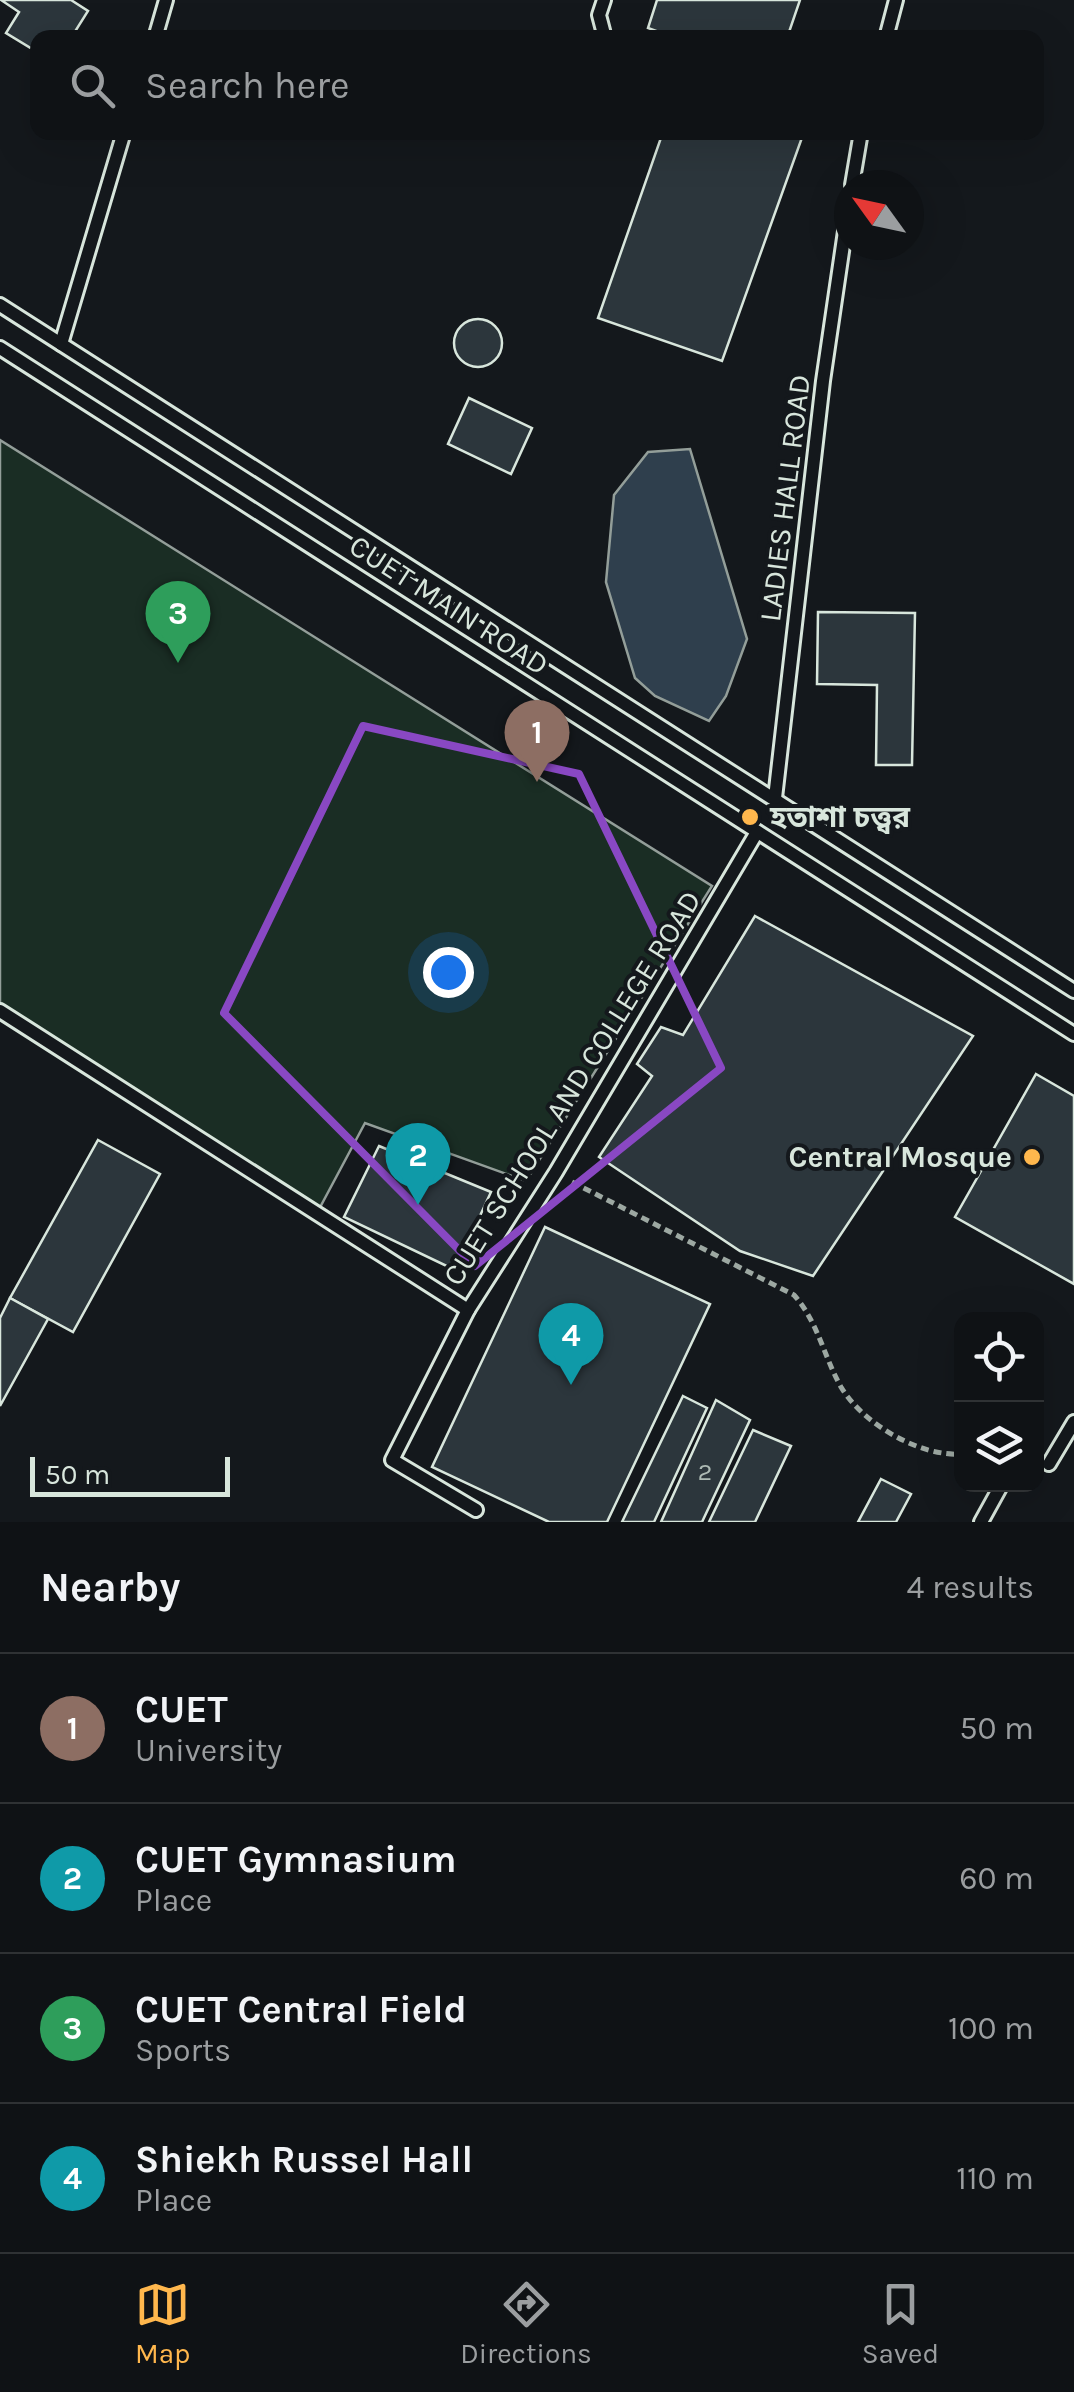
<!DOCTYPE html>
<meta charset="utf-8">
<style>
body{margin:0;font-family:Karla,"Noto Sans Bengali",sans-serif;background:#181b1e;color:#f1f3f6}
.controls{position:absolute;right:30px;bottom:30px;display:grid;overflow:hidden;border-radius:20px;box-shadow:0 10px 40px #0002}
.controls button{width:90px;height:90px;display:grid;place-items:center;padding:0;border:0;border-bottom:2px solid #2f3234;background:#0f1215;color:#f1f3f6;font:50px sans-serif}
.compass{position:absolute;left:834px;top:170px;width:90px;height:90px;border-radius:50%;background:#0f1215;box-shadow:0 10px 40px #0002;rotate:303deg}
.scale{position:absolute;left:30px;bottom:25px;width:200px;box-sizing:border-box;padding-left:10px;border:5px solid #d8e6dc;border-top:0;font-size:28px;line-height:35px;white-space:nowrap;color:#d8e6dc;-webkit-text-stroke:8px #14181c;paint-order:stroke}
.you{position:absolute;left:448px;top:972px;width:35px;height:35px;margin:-25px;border:8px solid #fff;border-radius:50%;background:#1a73e8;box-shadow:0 0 0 15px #1a73e833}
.badge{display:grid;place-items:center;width:65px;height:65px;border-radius:50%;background:#ffb74d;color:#fff;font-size:32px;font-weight:700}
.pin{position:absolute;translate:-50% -82px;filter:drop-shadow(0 2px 5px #0008)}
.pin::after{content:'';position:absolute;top:52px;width:35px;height:30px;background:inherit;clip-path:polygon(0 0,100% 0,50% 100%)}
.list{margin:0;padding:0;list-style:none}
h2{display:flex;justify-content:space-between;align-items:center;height:130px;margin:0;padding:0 40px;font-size:42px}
h2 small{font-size:32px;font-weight:400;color:#9b9ea0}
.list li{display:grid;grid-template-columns:65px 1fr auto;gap:30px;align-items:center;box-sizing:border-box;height:150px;padding:0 40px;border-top:2px solid #2f3234}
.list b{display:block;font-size:38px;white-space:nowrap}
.list p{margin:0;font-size:32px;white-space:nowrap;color:#9b9ea0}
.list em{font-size:32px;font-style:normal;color:#9b9ea0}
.icon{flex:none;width:55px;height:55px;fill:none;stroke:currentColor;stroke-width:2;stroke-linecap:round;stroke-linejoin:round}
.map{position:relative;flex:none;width:1074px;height:1522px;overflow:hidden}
.search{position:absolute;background:#0f1215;box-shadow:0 10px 40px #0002;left:30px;right:30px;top:30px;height:110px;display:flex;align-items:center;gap:25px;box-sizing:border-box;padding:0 35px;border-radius:20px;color:#9b9ea0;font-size:38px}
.sheet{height:730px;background:#0f1215}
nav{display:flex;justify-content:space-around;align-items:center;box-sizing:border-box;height:140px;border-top:2px solid #2f3234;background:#0f1215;font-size:28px;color:#9b9ea0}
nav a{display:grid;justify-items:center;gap:5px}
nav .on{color:#ffb74d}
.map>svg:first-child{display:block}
.green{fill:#1a2d24;stroke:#939e99;stroke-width:2.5}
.water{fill:#2f3f4d;stroke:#939e99;stroke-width:2.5}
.building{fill:#2c363c;stroke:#d8e6dc;stroke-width:2.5}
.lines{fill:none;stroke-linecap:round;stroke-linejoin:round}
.lane-casing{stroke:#d8e6dc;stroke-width:18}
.path{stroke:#9da8a2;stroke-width:5;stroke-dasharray:8 5;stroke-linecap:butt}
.lane{stroke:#14181c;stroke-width:12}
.marked{fill:none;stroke:#8948c3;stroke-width:8;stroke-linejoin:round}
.poi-dot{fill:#ffb74d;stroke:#14181c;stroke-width:4}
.labels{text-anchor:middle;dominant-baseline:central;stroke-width:8;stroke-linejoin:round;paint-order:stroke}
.number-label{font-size:25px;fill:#adbab4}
.street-label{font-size:30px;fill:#d8e6dc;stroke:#14181c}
.poi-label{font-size:30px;font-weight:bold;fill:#d8e6dc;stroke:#14181c;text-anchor:start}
</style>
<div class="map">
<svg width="1074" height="1522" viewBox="0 0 1074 1522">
<rect width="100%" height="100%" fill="#14181c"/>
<!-- green -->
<path class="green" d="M0,440L712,886L526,1181L365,1123L317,1213L0,1007Z"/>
<!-- water -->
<path class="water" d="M690,449L747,639L726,696L709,721L655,696L635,678L606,582L614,495L648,452Z"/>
<!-- building -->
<g class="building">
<path d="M71,0L88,11L71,38H38L34,50L6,33L19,12L1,0Z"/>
<path d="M657,0H800L787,38H675L648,28Z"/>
<path d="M663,132H804L722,361L598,318Z"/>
<circle cx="478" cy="343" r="24"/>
<path d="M469,398L532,428L511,474L448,444Z"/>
<path d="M818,612L915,613L912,765H876L877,685L817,684Z"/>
<path d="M755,916L973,1036L813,1276L740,1251L599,1157L652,1076L637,1064L661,1027L683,1035Z"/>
<path d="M1036,1074L1074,1096V1284L955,1217Z"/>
<path d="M98,1140L160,1174L73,1332L10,1298Z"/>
<path d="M379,1146L491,1192L455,1270L344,1217Z"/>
<path d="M545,1227L710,1304L607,1522H549L432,1467Z"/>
<path d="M10,1298L48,1319L0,1406V1318Z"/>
<path d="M683,1396L707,1408L654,1522H622Z"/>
<path d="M716,1400L750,1420L702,1522H661Z"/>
<path d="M753,1430L791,1446L755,1522H709Z"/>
<path d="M881,1479L911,1494L896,1522H858Z"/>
</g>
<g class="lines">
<!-- lane casing -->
<g class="lane-casing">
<g id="lane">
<path d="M604,0L599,15L605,38"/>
<path d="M155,38L166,0"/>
<path d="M886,38L896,0"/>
<path d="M852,185L861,132"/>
<path d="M0,305L1074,991"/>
<path d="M61,344L124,132"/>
<path d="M0,348L1074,1034"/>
<path d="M775,798L823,381L849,204"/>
<path d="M0,1011L468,1310L556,1172L757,832"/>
<path d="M468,1310L392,1460L476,1510"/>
<path d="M1049,1464L1074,1422"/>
<path d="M981,1522L1002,1484"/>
</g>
</g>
<!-- path -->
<path class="path" d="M572,1182L794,1295C818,1322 824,1357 841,1387C863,1424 920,1457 962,1454"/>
<!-- lane -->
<use href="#lane" class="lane"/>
</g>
<!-- marked area -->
<path class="marked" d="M363,726L579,774L721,1068L475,1266L224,1013Z"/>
<!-- markers -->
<g class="poi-dot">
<circle cx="750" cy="817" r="10"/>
<circle cx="1032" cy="1157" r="10"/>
</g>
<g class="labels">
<!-- number labels -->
<g class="number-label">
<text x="705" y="1471">2</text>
</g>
<!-- street labels -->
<g class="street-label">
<text transform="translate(785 498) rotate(-83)">LADIES HALL ROAD</text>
<text transform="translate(449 605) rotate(33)">CUET MAIN ROAD</text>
<text transform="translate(572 1088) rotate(-58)">CUET SCHOOL AND COLLEGE ROAD</text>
</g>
<!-- poi labels -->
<g class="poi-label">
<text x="770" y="817">হতাশা চত্ত্বর</text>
<text x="1012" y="1157" text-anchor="end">Central Mosque</text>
</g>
</g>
</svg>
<div class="controls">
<button><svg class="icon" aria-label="locate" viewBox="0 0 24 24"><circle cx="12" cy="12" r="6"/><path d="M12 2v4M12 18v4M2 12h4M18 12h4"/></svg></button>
<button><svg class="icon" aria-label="layers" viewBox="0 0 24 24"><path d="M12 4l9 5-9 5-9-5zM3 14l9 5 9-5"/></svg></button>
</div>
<svg class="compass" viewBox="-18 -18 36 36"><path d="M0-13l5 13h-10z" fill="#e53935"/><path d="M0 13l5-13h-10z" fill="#9b9ea0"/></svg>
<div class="scale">50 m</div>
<div class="you"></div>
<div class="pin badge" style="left:537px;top:782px;background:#8d6e63">1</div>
<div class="pin badge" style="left:418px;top:1205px;background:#0f9aa8">2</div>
<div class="pin badge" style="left:178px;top:663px;background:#2e9e5b">3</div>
<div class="pin badge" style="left:571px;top:1385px;background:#0f9aa8">4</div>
<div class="search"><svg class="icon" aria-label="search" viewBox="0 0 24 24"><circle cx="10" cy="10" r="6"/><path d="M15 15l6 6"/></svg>Search here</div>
</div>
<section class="sheet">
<h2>Nearby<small>4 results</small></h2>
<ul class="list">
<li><span class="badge" style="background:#8d6e63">1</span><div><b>CUET</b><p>University</p></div><em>50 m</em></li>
<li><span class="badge" style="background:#0f9aa8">2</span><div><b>CUET Gymnasium</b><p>Place</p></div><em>60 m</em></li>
<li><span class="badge" style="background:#2e9e5b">3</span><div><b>CUET Central Field</b><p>Sports</p></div><em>100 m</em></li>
<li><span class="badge" style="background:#0f9aa8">4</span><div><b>Shiekh Russel Hall</b><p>Place</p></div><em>110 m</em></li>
</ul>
</section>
<nav>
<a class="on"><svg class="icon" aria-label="map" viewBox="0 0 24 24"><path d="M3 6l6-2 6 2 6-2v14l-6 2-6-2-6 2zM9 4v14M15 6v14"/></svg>Map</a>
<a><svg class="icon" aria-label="directions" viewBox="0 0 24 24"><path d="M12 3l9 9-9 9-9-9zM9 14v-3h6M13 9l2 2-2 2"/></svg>Directions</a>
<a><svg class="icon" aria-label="saved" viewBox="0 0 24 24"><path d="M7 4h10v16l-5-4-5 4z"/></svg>Saved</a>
</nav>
